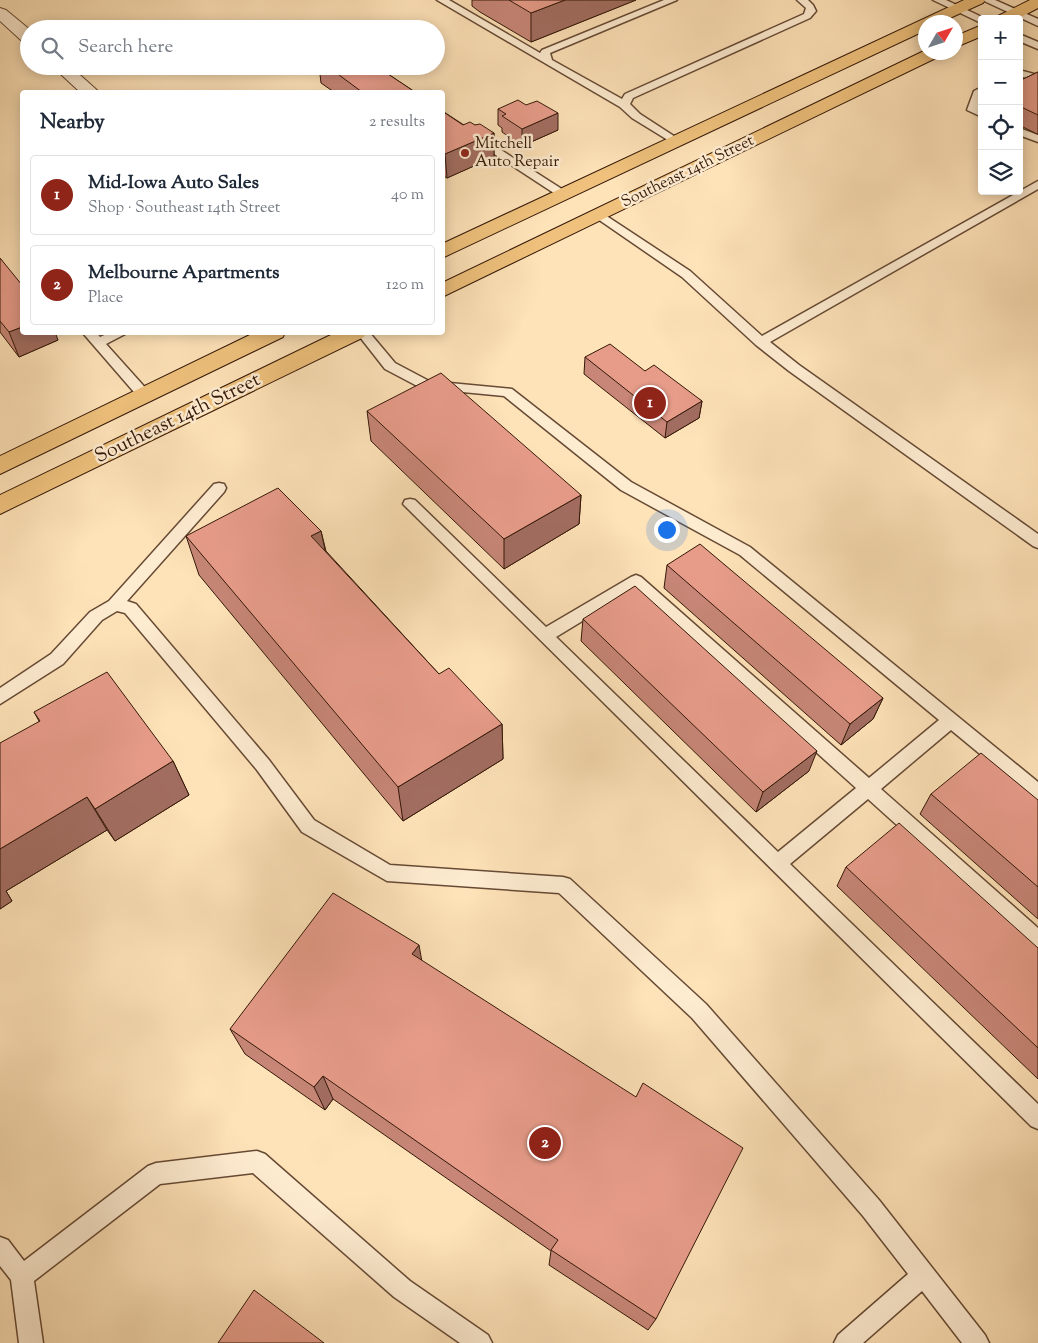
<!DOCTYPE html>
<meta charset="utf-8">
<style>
body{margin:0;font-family:"Sorts Mill Goudy",serif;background:#f2f2f3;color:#1f2937}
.controls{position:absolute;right:15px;top:15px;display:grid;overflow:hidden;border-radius:5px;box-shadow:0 2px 12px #0003}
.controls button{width:45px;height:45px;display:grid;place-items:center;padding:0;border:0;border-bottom:1px solid #e0e1e3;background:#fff;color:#1f2937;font:25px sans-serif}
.compass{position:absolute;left:918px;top:15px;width:45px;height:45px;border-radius:50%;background:#fff;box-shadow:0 2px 12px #0003;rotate:51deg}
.you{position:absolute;left:666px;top:529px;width:18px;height:18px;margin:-12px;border:4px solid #fff;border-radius:50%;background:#1a73e8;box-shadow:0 0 0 8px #1a73e833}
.badge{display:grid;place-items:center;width:32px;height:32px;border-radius:50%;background:#8f2418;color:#fff;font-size:16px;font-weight:700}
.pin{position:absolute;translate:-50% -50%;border:2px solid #fff;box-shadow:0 1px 5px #0006}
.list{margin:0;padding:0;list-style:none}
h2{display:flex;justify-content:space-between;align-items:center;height:65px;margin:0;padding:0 20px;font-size:21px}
h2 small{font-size:16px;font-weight:400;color:#747a83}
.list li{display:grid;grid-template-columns:32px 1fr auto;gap:15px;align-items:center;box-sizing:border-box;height:80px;margin:0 10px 10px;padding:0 10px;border:1px solid #e0e1e3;border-radius:5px}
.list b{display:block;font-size:19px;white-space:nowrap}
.list p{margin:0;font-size:16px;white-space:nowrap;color:#747a83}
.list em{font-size:16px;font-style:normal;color:#747a83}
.icon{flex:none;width:28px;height:28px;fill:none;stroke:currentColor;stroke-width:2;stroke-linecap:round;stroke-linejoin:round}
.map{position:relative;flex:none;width:1038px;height:1343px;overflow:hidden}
.search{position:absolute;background:#fff;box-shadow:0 2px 12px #0003;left:20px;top:20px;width:425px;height:55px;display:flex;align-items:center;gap:12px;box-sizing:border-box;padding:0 18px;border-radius:28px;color:#747a83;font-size:19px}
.panel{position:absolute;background:#fff;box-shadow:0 2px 12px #0003;left:20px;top:90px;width:425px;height:245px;border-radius:5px}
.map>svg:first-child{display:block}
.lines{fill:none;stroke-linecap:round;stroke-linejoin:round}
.lane-casing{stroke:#664a34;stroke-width:3}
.street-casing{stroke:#664a34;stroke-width:2}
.primary-casing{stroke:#341808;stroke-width:2}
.lane{fill:#feecd1;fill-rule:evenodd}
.street{fill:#feecd1;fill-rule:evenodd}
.primary{fill:#efc17c;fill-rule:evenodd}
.wall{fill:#c78677;stroke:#341808}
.shaded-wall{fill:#a26d61;stroke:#341808}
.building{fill:#e79c8a;stroke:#341808}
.poi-dot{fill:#8f2418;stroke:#feecd1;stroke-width:2}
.labels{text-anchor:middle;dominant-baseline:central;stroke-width:5;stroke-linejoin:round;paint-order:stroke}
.far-poi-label{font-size:16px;fill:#341808;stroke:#feecd1;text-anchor:start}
.far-street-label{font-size:16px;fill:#341808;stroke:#feecd1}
.street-label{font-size:20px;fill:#341808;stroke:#feecd1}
</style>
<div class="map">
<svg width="1038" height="1343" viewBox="0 0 1038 1343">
<rect width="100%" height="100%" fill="#fee2b8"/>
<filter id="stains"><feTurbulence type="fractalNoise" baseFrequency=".004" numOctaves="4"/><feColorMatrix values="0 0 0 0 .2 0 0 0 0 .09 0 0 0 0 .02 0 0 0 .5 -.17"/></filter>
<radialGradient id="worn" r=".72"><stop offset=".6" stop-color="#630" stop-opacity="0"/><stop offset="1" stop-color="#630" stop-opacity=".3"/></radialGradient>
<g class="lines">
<!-- lane casing -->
<g class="lane-casing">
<g id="lane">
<path d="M437,0H449L540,53L542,50L664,0H677L550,53L552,60L622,99L625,94L804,14L806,8L797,0H808L813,5L816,11L810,18L633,98L630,104L640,114L680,140L681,142L680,144L676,145L632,118L620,107Z"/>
<path d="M933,0H946L986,19H982V23L979,22Z"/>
<path d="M982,0H995L1038,19V26Z"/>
<path d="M1019,34L1038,42V49L1019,41Z"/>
<path d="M1019,70L1038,75V81L1019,76Z"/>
<path d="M982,87V98L978,109L982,110V117L967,110L974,91Z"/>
<path d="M442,112L568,193L570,195L568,197H560L442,120Z"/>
<path d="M1019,128L1038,135V142L1019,135Z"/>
<path d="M1038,181V189L770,342L799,365L1038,534V548L1033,546L789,371L756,345L682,277L592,215L594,213H602L690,271L762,336Z"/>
<path d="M82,332H96L100,337L111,332H129L106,344L150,393L152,396L150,399H140Z"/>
<path d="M356,332H369L395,363L429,381L512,389L631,482L750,547L1038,782V800L1032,797L951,730L881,789L1038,928V949L1031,946L868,799L790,864L1038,1104V1129L1031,1126L403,504L405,500L410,499L415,500L546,627L631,577L636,575L641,577L869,778L939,720L740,555L621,490L504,396L421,388L385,369ZM635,589L856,788L778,852L556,637Z"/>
<path d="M219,483L224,484L226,488L224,492L127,601L136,604L269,760L314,820L390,865L563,877L570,879L706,1004L879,1200L985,1335L989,1343H962L922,1291L863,1343H834L838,1335L908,1274L863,1216L692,1018L559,893L387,881L302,832L257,770L125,613L117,611L102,620L63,664L0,704V688L51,654L90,612L109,601L214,484Z"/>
<path d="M257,1151L265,1154L410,1281L488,1335L492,1343H460L394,1297L253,1173L160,1184L34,1281L43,1343H19L11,1280L0,1266V1237L8,1240L24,1261L148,1166L156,1163Z"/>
</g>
</g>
<!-- street casing -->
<g class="street-casing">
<g id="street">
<path d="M0,8L6,10L29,29V43L23,42L0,21Z"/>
<path d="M52,66H70L99,92H80Z"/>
</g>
</g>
<!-- primary casing -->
<g class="primary-casing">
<g id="primary">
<path d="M964,0H985L983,3L941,22H926V30L442,258V244Z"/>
<path d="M1030,0H1038V8L1017,19H996L998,16Z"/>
<path d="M982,25V36L956,47V36Z"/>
<path d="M926,50V52H942L940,56L442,297V283Z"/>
<path d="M256,332H285L283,337L0,474V456Z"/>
<path d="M337,332H366L364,337L0,514V495Z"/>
</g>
</g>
<!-- lane -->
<use href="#lane" class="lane"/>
<!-- street -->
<use href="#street" class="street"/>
<!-- primary -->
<use href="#primary" class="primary"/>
</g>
<!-- wall -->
<g class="wall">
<path d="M472,0H636L531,42L480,12L472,6Z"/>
<path d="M319,66H376L415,92H334L321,83Z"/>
<path d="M1038,72V134H1037L1019,125V81Z"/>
<path d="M498,109L558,130L522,146L502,132V128L498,125Z"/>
<path d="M442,111L463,125H475L494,133V157L447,178L442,175Z"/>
<path d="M0,258L58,340L19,357L0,332Z"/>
<path d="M585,357L645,371L702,401L699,418L665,438L584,374Z"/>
<path d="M367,411L581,495L579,524L504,569L371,441Z"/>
<path d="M321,531L326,551L439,674L502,724L503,759L403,821L199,575L186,536Z"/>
<path d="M667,565L883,698L873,719L841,745L664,588Z"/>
<path d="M583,619L809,771L756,812L581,641Z"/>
<path d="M34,712L173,761L189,795L115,841L107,830L6,891L12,901L0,909L39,721Z"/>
<path d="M931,794L1038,800V919L920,814Z"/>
<path d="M846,867L1038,948V1079L837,886Z"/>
<path d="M421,960L656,1319L648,1330L549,1265L551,1251L333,1099L325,1110L245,1054L230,1029Z"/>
</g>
<!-- shaded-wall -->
<g class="shaded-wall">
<path d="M565,0H636L531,42V13Z"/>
<path d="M558,113V130L522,146V129Z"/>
<path d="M494,133V157L447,178L445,154Z"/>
<path d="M22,327V332H55L58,340L19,357L9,332Z"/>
<path d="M702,401L699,418L665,438L667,422Z"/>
<path d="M581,495L579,524L504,569V539Z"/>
<path d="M321,531L329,569L311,536Z"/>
<path d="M883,698L873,719L841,745L850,724Z"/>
<path d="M502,724L503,759L403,821L398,787Z"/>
<path d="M817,751L809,771L756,812L763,792Z"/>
<path d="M173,761L189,795L115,841L95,809Z"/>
<path d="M87,797L107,830L6,891L12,901L0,909V849Z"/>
<path d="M419,945L424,973L412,954Z"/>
<path d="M323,1076L333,1099L325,1110L314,1087Z"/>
</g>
<!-- building -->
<g class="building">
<path d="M509,0H565L531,13Z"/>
<path d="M327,66H376L415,92H362Z"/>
<path d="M1038,72V115L1019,106V81Z"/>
<path d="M518,100L526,105L537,101L558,113L522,129L502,116L506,114L498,109Z"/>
<path d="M442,111L463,125L470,122L475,125L480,124L494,133L445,154L442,152Z"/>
<path d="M0,258L22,285V327L9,332L0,321Z"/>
<path d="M610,344L645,371L654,365L702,401L667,422L585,357Z"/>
<path d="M441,373L581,495L504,539L367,411Z"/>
<path d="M278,488L321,531L311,536L439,674L449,668L502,724L398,787L186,536Z"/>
<path d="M700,544L883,698L850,724L667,565Z"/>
<path d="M635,586L817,751L763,792L583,619Z"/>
<path d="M107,672L173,761L95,809L87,797L0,849V743L40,721L34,712Z"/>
<path d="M981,753L1038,800V887L931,794Z"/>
<path d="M899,823L1038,948V1048L846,867Z"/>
<path d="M333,893L419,945L412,954L636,1097L643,1083L743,1148L656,1319L551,1250L558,1240L323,1076L314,1087L230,1029Z"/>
<path d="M254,1290L324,1343H218Z"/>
</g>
<!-- markers -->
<circle class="poi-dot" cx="465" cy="153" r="5"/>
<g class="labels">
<!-- far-poi labels -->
<g class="far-poi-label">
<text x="475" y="144">Mitchell<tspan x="475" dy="18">Auto Repair</tspan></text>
</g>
<!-- far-street labels -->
<g class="far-street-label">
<text transform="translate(688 172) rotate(-26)">Southeast 14th Street</text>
</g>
<!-- street labels -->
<g class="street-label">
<text transform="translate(178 419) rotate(-26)">Southeast 14th Street</text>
</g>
</g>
<rect width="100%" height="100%" filter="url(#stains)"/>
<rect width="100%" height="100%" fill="url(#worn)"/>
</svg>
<div class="controls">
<button>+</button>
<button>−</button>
<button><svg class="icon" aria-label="locate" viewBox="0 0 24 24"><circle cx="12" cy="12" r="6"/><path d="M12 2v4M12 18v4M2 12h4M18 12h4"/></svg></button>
<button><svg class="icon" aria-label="layers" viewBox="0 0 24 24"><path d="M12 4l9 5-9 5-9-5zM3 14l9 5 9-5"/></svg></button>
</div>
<svg class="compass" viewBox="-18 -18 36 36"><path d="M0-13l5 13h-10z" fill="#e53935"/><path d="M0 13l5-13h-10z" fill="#747a83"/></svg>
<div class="you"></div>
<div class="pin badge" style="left:650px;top:403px">1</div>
<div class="pin badge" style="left:545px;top:1143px">2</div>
<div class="search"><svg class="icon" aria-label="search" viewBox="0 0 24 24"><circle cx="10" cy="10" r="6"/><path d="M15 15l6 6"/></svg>Search here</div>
<section class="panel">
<h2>Nearby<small>2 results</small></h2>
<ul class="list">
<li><span class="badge">1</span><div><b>Mid-Iowa Auto Sales</b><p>Shop · Southeast 14th Street</p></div><em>40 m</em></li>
<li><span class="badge">2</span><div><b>Melbourne Apartments</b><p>Place</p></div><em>120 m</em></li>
</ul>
</section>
</div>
